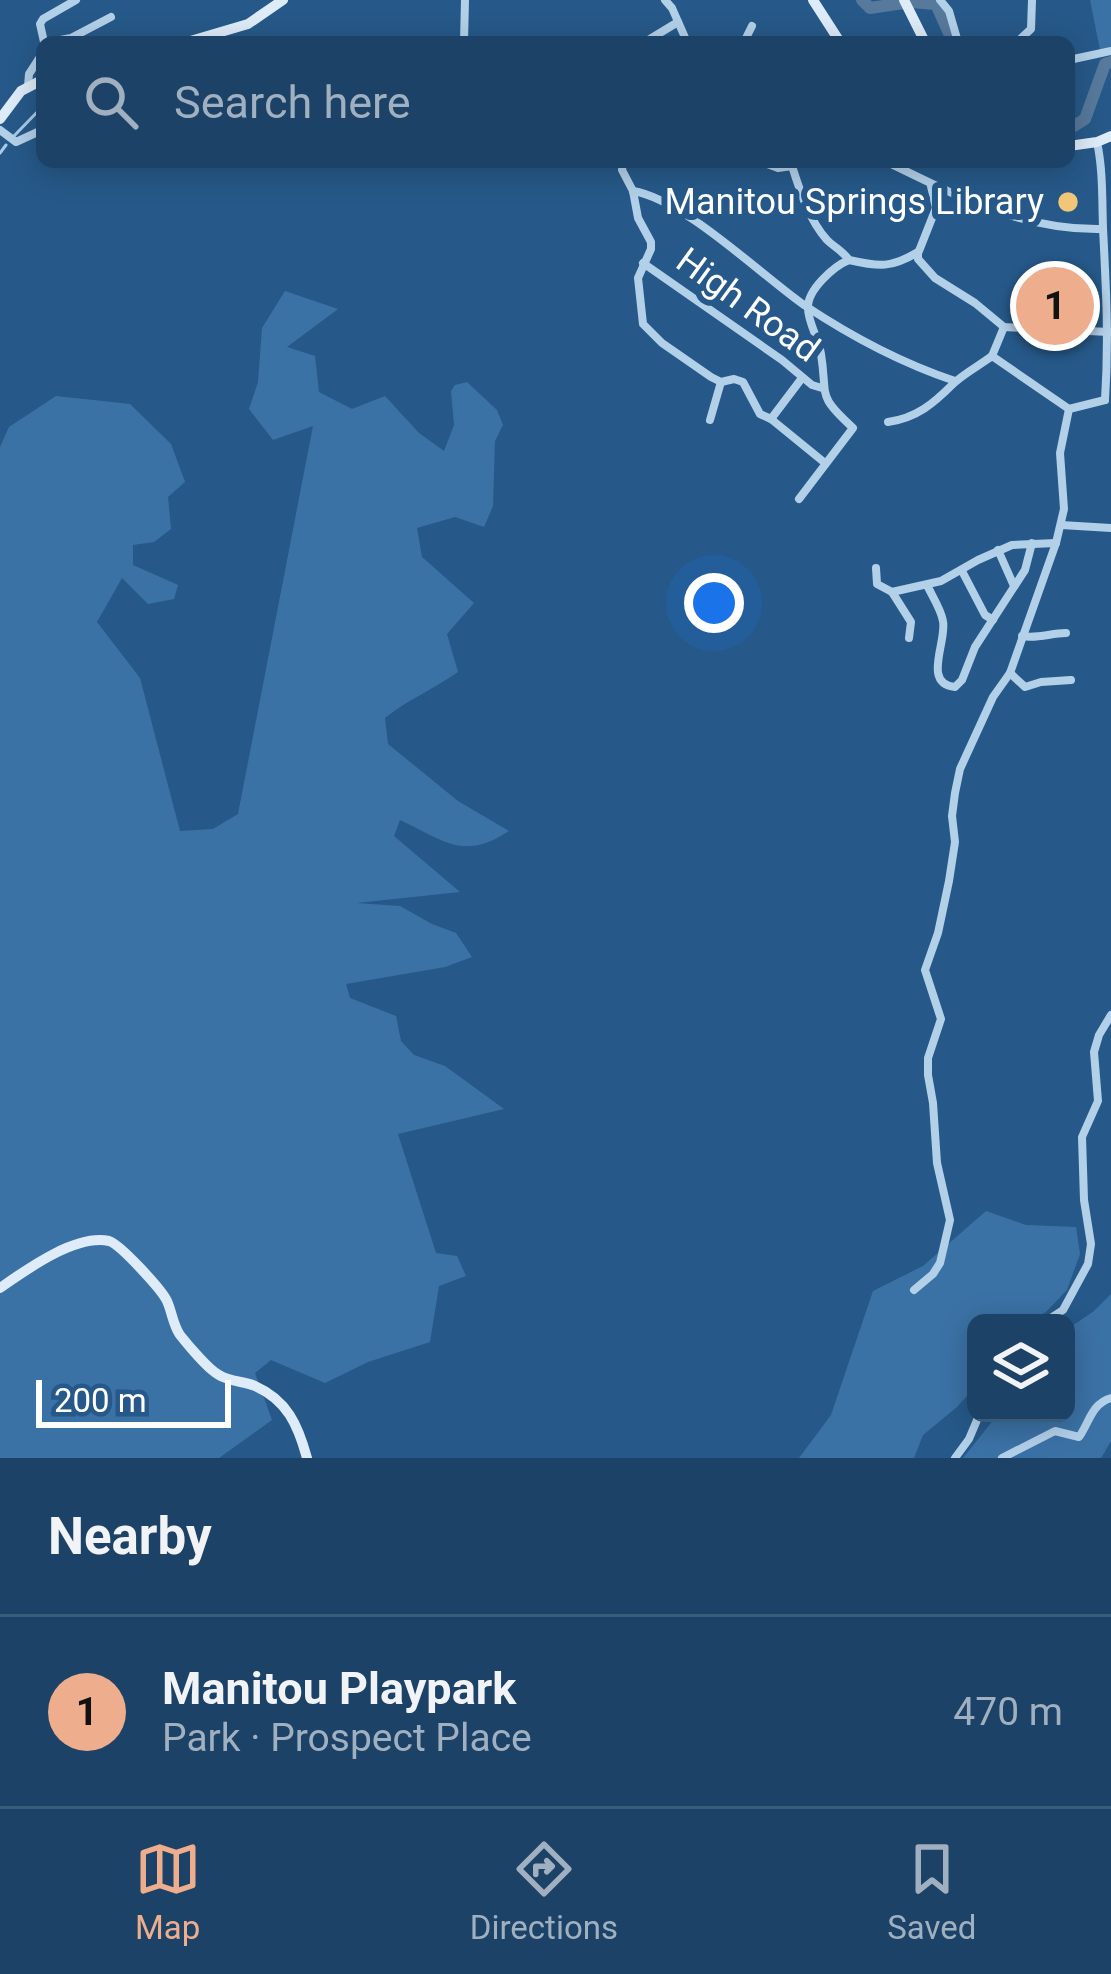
<!DOCTYPE html>
<meta charset="utf-8">
<style>
body{margin:0;font-family:Roboto,sans-serif;background:#254a6d;color:#f1f3f6}
.controls{position:absolute;right:36px;bottom:36px;display:grid;overflow:hidden;border-radius:18px;box-shadow:0 6px 30px #0003}
.controls button{width:108px;height:108px;display:grid;place-items:center;padding:0;border:0;border-bottom:3px solid #3a5c7b;background:#1c4367;color:#f1f3f6;font:60px sans-serif}
.scale{position:absolute;left:36px;bottom:30px;width:195px;box-sizing:border-box;padding-left:12px;border:6px solid #fff;border-top:0;font-size:33px;line-height:42px;white-space:nowrap;color:#fff;-webkit-text-stroke:9px #265989;paint-order:stroke}
.you{position:absolute;left:714px;top:603px;width:42px;height:42px;margin:-30px;border:9px solid #fff;border-radius:50%;background:#1a73e8;box-shadow:0 0 0 18px #1a73e833}
.badge{display:grid;place-items:center;width:78px;height:78px;border-radius:50%;background:#eead8d;color:#111;font-size:39px;font-weight:700}
.pin{position:absolute;translate:-50% -50%;border:6px solid #fff;box-shadow:0 3px 12px #0006}
.list{margin:0;padding:0;list-style:none}
h2{display:flex;justify-content:space-between;align-items:center;height:156px;margin:0;padding:0 48px;font-size:51px}
h2 small{font-size:39px;font-weight:400;color:#a0b0c0}
.list li{display:grid;grid-template-columns:78px 1fr auto;gap:36px;align-items:center;box-sizing:border-box;height:192px;padding:0 48px;border-top:3px solid #3a5c7b}
.list b{display:block;font-size:45px;white-space:nowrap}
.list p{margin:0;font-size:39px;white-space:nowrap;color:#a0b0c0}
.list em{font-size:39px;font-style:normal;color:#a0b0c0}
.icon{flex:none;width:66px;height:66px;fill:none;stroke:currentColor;stroke-width:2;stroke-linecap:round;stroke-linejoin:round}
.map{position:relative;flex:none;width:1111px;height:1458px;overflow:hidden}
.search{position:absolute;background:#1c4367;box-shadow:0 6px 30px #0003;left:36px;right:36px;top:36px;height:132px;display:flex;align-items:center;gap:30px;box-sizing:border-box;padding:0 42px;border-radius:18px;color:#a0b0c0;font-size:45px}
.sheet{height:348px;background:#1c4367}
nav{display:flex;justify-content:space-around;align-items:center;box-sizing:border-box;height:168px;border-top:3px solid #3a5c7b;background:#1c4367;font-size:33px;color:#a0b0c0}
nav a{display:grid;justify-items:center;gap:6px}
nav .on{color:#eead8d}
.map>svg:first-child{display:block}
.green{fill:#3b72a6}
.lines{fill:none;stroke-linecap:round;stroke-linejoin:round}
.stream{stroke:#a8cbea;stroke-width:3}
.river{stroke:#57799c;stroke-width:12}
.street{stroke:#b3d0e9;stroke-width:8}
.secondary{stroke:#deebf8;stroke-width:10}
.poi-dot{fill:#f2c679;stroke:#265989;stroke-width:4.5}
.labels{text-anchor:middle;dominant-baseline:central;stroke-width:12;stroke-linejoin:round;paint-order:stroke}
.poi-label{font-size:36px;fill:#fff;stroke:#265989;text-anchor:end}
.street-label{font-size:36px;fill:#fff;stroke:#265989}
</style>
<div class="map">
<svg width="1111" height="1458" viewBox="0 0 1111 1458">
<rect width="100%" height="100%" fill="#265989"/>
<!-- green -->
<g class="green">
<path d="M1090,0H1111V51L1101,55Z"/>
<path d="M1043,286L1071,292L1070,314L1064,318L1038,316Z"/>
<path d="M285,291L338,309L287,347L315,356L319,392L352,409L385,396L419,433L444,451L454,425L451,391L455,385L467,382L497,410L503,425L495,441L493,506L484,527L455,517L417,528L422,557L474,603L447,634L458,672C434,689 407,700 385,718L388,744L458,801L509,831C463,861 445,841 400,820L394,836L460,892L356,903L400,906L432,924L456,933L472,957L445,967L346,984L350,998L396,1016L401,1041L414,1055L445,1066L504,1109L398,1134L436,1253L457,1256L466,1276L439,1286L430,1342L368,1362L325,1383L271,1360L255,1373L272,1420L219,1458H0V447L9,427L56,396L130,404L171,444L185,482L168,497L171,529L154,542L133,545V565L178,585L174,599L148,604L122,578L97,622L140,678L180,831L213,829L238,814L313,426L273,440L249,409L258,382L262,328Z"/>
<path d="M986,1211L1026,1225L1076,1227L1080,1254L1067,1290L1046,1312L1025,1323H976V1386L957,1407L923,1435L914,1458H799L831,1415L873,1291L923,1266Z"/>
<path d="M1111,1294V1441L1101,1458H963L999,1413H1066V1330L1094,1311Z"/>
</g>
<g class="lines">
<!-- stream -->
<g class="stream">
<path d="M14,136L42,107"/>
<path d="M0,153L6,145"/>
</g>
<!-- river -->
<g class="river">
<path d="M862,0L870,8L910,2L936,4L953,42"/>
<path d="M1069,126H1074L1085,119L1105,64L1111,62"/>
</g>
<!-- street -->
<g class="street">
<path d="M665,0L672,8L687,42"/>
<path d="M940,0L949,11L958,42"/>
<path d="M44,42L40,24L43,19L76,0"/>
<path d="M50,42L71,38L111,17"/>
<path d="M464,42L465,0"/>
<path d="M645,42L678,22"/>
<path d="M744,42L752,26"/>
<path d="M1017,42L1031,29L1032,0"/>
<path d="M1069,60L1111,51"/>
<path d="M28,86L29,74L42,54"/>
<path d="M0,130L16,142L42,130"/>
<path d="M1097,142C1103,170 1102,198 1103,228C1106,288 1109,339 1105,400"/>
<path d="M623,162L622,170L633,191L638,218L651,242V249L638,278L643,324L662,343L711,377L721,382L734,379L743,382L760,414L771,419L825,463"/>
<path d="M762,162L778,168L792,166"/>
<path d="M887,162C957,196 1023,231 1103,229"/>
<path d="M792,166C800,191 809,220 827,240C834,247 843,251 849,260C880,267 891,268 918,252V259L935,278L975,303L1004,327L1109,332"/>
<path d="M633,191C683,199 760,274 804,305C852,337 901,363 955,381"/>
<path d="M919,251L936,208L931,186"/>
<path d="M643,263L782,360L812,385L822,388"/>
<path d="M992,356L1069,409"/>
<path d="M992,356L1004,327"/>
<path d="M771,419L802,378"/>
<path d="M710,420L721,382"/>
<path d="M888,422C917,418 934,403 953,384C963,374 980,365 992,356"/>
<path d="M799,499L853,428C816,394 828,398 821,354C819,339 808,323 808,308C807,290 834,266 849,260"/>
<path d="M1061,525L1111,528"/>
<path d="M998,550L1014,586"/>
<path d="M876,568L877,584L892,592L941,581L978,560L1012,545L1056,543"/>
<path d="M962,571L985,615L993,620"/>
<path d="M927,585C932,596 941,609 943,621C947,642 922,684 955,687L962,680L975,647L1025,570L1032,543"/>
<path d="M892,592L911,622L909,638"/>
<path d="M1022,636C1037,639 1051,633 1066,633"/>
<path d="M1010,673L1025,687L1041,682L1071,680"/>
<path d="M914,1290L933,1274L940,1263L950,1220L937,1163L933,1103L928,1075V1058L941,1019L925,970L938,933L949,881L955,842L952,816L955,793L960,769L993,697L1010,673L1056,543L1064,509L1060,453L1069,409L1105,400"/>
<path d="M1043,1323L1063,1310L1088,1264L1091,1244L1084,1200L1082,1137L1098,1101L1094,1052L1099,1035L1111,1015"/>
<path d="M955,1458L969,1439L980,1413"/>
<path d="M1002,1458L1055,1431L1079,1437C1089,1423 1092,1403 1111,1398"/>
</g>
<!-- secondary -->
<g class="secondary">
<path d="M813,0L840,42"/>
<path d="M904,0L925,42"/>
<path d="M187,42L248,24L283,0"/>
<path d="M0,119L21,91L42,80"/>
<path d="M1069,146L1097,142L1111,136"/>
<path d="M0,1288C26,1270 75,1234 109,1241C120,1244 162,1290 167,1301C172,1312 173,1325 180,1335C188,1345 209,1370 219,1375C230,1382 244,1381 255,1386C287,1400 298,1425 307,1458"/>
</g>
</g>
<!-- markers -->
<circle class="poi-dot" cx="1068" cy="202" r="12"/>
<g class="labels">
<!-- poi labels -->
<g class="poi-label">
<text x="1044" y="202">Manitou Springs Library</text>
</g>
<!-- street labels -->
<g class="street-label">
<text transform="translate(748 305) rotate(36)">High Road</text>
</g>
</g>
</svg>
<div class="controls">
<button><svg class="icon" aria-label="layers" viewBox="0 0 24 24"><path d="M12 4l9 5-9 5-9-5zM3 14l9 5 9-5"/></svg></button>
</div>
<div class="scale">200 m</div>
<div class="you"></div>
<div class="pin badge" style="left:1055px;top:306px">1</div>
<div class="search"><svg class="icon" aria-label="search" viewBox="0 0 24 24"><circle cx="10" cy="10" r="6"/><path d="M15 15l6 6"/></svg>Search here</div>
</div>
<section class="sheet">
<h2>Nearby<small></small></h2>
<ul class="list">
<li><span class="badge">1</span><div><b>Manitou Playpark</b><p>Park · Prospect Place</p></div><em>470 m</em></li>
</ul>
</section>
<nav>
<a class="on"><svg class="icon" aria-label="map" viewBox="0 0 24 24"><path d="M3 6l6-2 6 2 6-2v14l-6 2-6-2-6 2zM9 4v14M15 6v14"/></svg>Map</a>
<a><svg class="icon" aria-label="directions" viewBox="0 0 24 24"><path d="M12 3l9 9-9 9-9-9zM9 14v-3h6M13 9l2 2-2 2"/></svg>Directions</a>
<a><svg class="icon" aria-label="saved" viewBox="0 0 24 24"><path d="M7 4h10v16l-5-4-5 4z"/></svg>Saved</a>
</nav>
